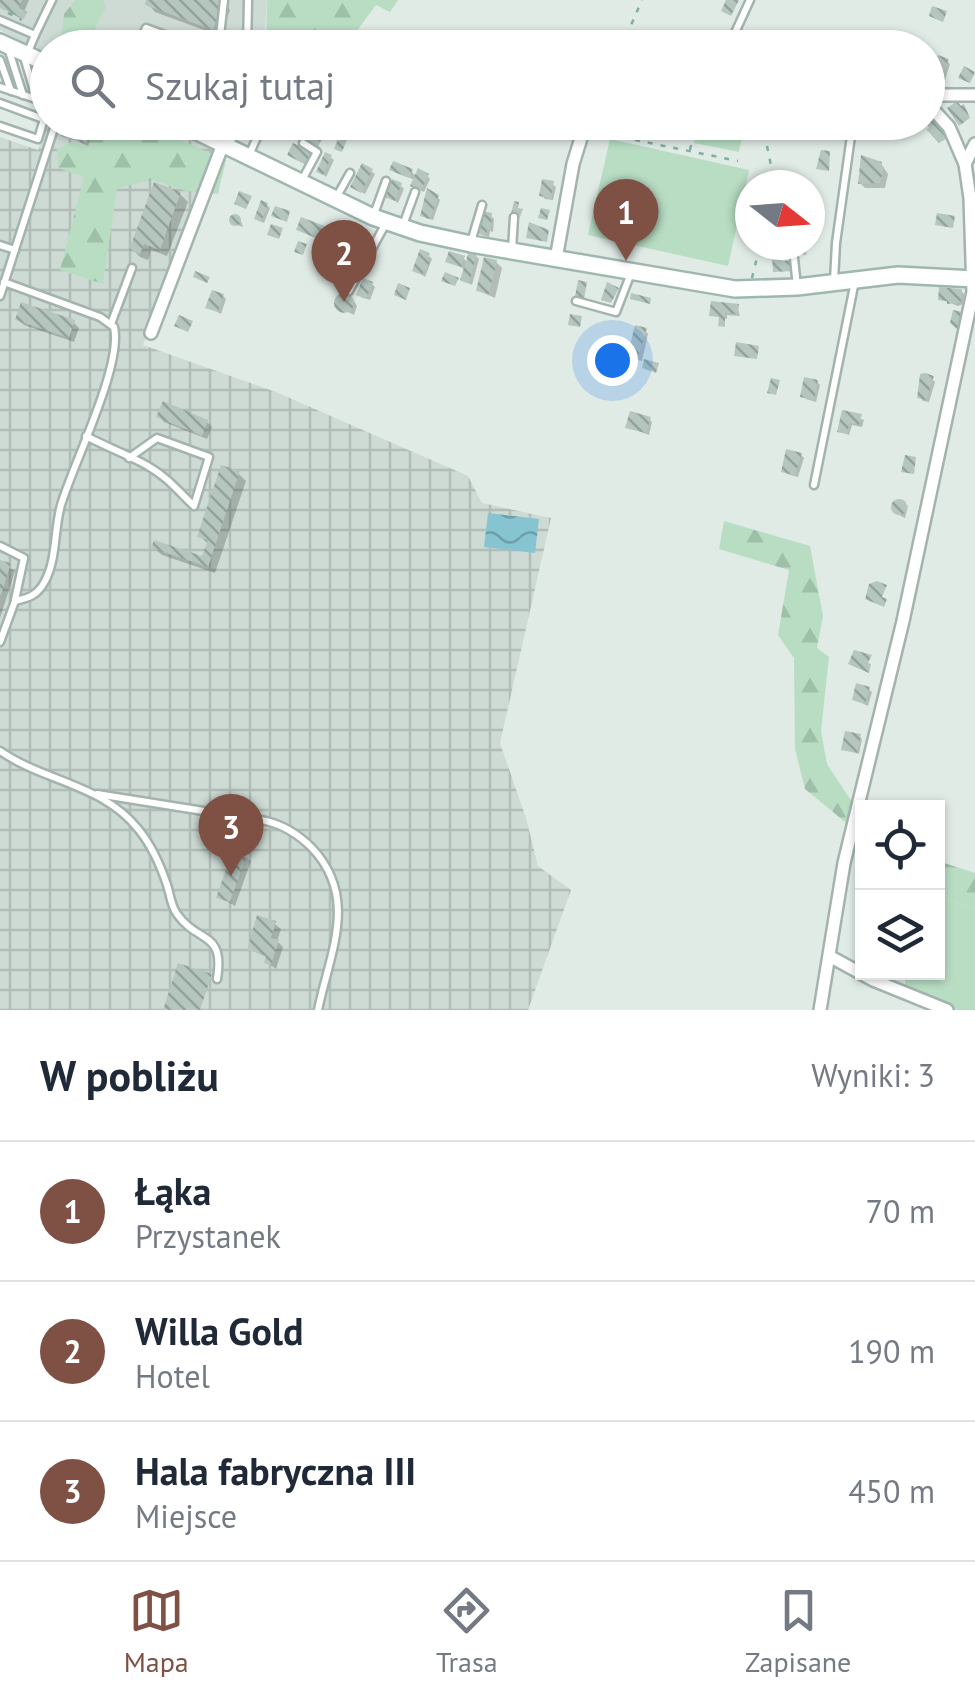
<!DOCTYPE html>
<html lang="pl">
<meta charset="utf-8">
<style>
body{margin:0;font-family:"PT Sans",sans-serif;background:#f6f6f7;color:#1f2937}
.controls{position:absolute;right:30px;bottom:30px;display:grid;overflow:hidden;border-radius:0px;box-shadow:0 2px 8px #0004}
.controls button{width:90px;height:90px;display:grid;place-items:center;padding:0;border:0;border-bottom:2px solid #e0e1e3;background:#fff;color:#1f2937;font:50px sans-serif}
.compass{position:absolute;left:735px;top:170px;width:90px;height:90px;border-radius:50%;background:#fff;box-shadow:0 2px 8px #0004;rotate:107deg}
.you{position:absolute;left:612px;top:360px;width:35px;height:35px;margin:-25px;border:8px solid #fff;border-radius:50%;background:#1a73e8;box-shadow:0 0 0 15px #1a73e833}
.badge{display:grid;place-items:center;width:65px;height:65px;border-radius:50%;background:#7f5044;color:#fff;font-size:32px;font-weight:700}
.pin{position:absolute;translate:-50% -82px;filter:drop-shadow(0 2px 5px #0008)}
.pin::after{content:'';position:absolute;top:52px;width:35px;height:30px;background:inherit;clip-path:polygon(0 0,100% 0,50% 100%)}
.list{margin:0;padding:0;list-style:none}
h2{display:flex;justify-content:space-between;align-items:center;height:130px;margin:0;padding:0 40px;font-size:42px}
h2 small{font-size:32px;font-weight:400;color:#747a83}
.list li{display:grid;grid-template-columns:65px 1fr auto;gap:30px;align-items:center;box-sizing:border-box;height:140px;padding:0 40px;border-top:2px solid #e0e1e3}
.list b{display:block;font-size:38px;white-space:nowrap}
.list p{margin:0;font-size:32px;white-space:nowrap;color:#747a83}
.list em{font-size:32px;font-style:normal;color:#747a83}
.icon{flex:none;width:55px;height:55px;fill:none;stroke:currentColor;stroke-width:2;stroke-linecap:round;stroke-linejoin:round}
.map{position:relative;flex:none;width:975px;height:1010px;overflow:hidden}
.search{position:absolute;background:#fff;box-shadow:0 2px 8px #0004;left:30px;right:30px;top:30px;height:110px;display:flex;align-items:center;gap:25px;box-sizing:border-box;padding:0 35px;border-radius:55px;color:#747a83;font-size:38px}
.sheet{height:550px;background:#fff}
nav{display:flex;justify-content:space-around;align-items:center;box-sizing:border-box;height:140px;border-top:2px solid #e0e1e3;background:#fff;font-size:28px;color:#747a83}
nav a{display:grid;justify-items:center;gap:5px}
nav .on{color:#7f5044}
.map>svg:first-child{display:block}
.built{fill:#cedbd5}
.industrial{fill:url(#industrial-grid)}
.grass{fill:#b8ddc3}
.forest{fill:url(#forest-firs)}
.water{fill:url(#water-waves)}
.shadow{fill:#0003}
.building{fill:url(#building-back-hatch)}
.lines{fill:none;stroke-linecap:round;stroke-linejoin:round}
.service-casing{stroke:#a3b3ad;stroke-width:11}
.minor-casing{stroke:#a3b3ad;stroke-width:16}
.secondary-casing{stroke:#9eb7af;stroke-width:20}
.path{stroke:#80afa1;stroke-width:2.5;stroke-dasharray:5 8;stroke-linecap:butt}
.service{stroke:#fff;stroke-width:6}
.minor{stroke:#fff;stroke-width:11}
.secondary{stroke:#fff;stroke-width:15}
</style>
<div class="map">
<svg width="975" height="1010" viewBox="0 0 975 1010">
<defs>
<pattern id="industrial-grid" width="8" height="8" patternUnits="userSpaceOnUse" patternTransform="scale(2.5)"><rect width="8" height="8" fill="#cedbd5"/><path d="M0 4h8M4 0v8" fill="none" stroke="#b1bdb7"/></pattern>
<pattern id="forest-firs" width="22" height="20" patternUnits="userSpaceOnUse" patternTransform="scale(2.5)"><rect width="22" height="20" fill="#b8ddc3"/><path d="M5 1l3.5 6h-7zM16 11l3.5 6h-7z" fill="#9ebfa8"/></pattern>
<pattern id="water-waves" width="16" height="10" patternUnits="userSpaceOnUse" patternTransform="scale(2.5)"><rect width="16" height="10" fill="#86c4d1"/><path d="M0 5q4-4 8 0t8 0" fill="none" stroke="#6da0aa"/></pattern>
<pattern id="building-back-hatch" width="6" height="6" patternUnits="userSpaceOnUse" patternTransform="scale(2.5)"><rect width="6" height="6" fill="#b5c6bf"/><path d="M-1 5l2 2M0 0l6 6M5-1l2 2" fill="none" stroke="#93a29c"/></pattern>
</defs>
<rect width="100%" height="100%" fill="#e0ebe6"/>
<!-- built -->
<path class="built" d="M0,0H267L264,47L48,48L47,55L0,30Z"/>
<!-- industrial -->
<path class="industrial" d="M47,123L63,128L65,123H160L217,147L143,345L276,392L468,476L482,503L551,518L500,743L526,818L538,866L571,890L528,1010H0V137L38,150Z"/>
<!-- grass -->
<g class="grass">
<path d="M699,123L744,126L739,152L694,143Z"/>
<path d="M610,139L749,170L728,266L588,235Z"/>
<path d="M938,897L975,908V1010H957L904,989L907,973L938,972Z"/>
</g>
<!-- forest -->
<g class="forest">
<path d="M75,0H103L106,8L89,39L88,47H60L64,14Z"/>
<path d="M267,0H398L390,12L376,5L345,47L266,48Z"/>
<path d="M92,123H141L226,160L218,194L186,191L152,180L117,188L103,284L60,270L84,177L58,168L57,149L72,142L88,146Z"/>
<path d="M724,521L810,546L823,616L817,648L829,657L821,731L827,764L856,808L850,826L805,789L795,749L794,658L778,635L789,570L719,549Z"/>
<path d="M938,861L975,873V908L938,897Z"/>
</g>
<!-- water -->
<path class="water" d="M488,513L539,519L535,553L484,547Z"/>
<!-- shadow -->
<g class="shadow">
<path d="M4,0H29L21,19L1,7Z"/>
<path d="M149,0L223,3L230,10L220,36L155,12L148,4Z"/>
<path d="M947,61L950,64L945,80L928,74V64L937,67Z"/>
<path d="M286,122H303L297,135L284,125Z"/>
<path d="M89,130L92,133L88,146L64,135Z"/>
<path d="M330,157L334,160L326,177L319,171Z"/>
<path d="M881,164L888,174L885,188H865L860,183Z"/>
<path d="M363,166L375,174L365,194L356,189Z"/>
<path d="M411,171L417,177L427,176L430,179L424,192L416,188L415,180L395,172Z"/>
<path d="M552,184L556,187L553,200L545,199L542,196Z"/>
<path d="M401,186L404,189L398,203L387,196Z"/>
<path d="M180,194L188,202L167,256L151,250L148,260L140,257L132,249Z"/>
<path d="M437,197L440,200L433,220L426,218L423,215Z"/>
<path d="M267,205L270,208L264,223L260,221Z"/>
<path d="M491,216L494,219L493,232L490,231L489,237L482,235L478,232Z"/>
<path d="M232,217L241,221L243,227L234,224Z"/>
<path d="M360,229L363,232L356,250L348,247L345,244Z"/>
<path d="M299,230H328L334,235L330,245Z"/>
<path d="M795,245H807L806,255L798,254Z"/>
<path d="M429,256L432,259L425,277L415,270Z"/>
<path d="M476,256L479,259L472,285L463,280L466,270L448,261L463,258L468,263Z"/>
<path d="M496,262L502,268L495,298L479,291Z"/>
<path d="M372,284L375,287L370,300L362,297Z"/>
<path d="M961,291L964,294L963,304L958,306L940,299Z"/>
<path d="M346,295L351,296L357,306L354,315L336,306L334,301Z"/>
<path d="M223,296L226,299L221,314L208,307Z"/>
<path d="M737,306L740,316L727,315V319L712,315Z"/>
<path d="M18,320L73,322L79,328L74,342L24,325Z"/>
<path d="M645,330L648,334L642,361L633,359Z"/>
<path d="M932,379L935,382L929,402L923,401L920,397Z"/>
<path d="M817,382L820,385L816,402L806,399L803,396Z"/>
<path d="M844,413L864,420L862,427L852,425L849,435L840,431Z"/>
<path d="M159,416L207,422L212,427L207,439L164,422Z"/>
<path d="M649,419L652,422L649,435L628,427Z"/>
<path d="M801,455L804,458L798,477L787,474L783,471Z"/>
<path d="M238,473L246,481L215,573L162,555L154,548L204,559L209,545L200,536Z"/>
<path d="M899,499L908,506L905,518L895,513Z"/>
<path d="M0,562L15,571L0,618Z"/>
<path d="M868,689L872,692L868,706L855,700Z"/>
<path d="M859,736L862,739L859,754L844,749Z"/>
<path d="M245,856L251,861L235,906L219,897Z"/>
<path d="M275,924L281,929L277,941L283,947L276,969L266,962L268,958L250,949Z"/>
</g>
<!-- building -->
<g class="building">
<path d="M0,0H22L19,8L27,12L24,19L0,8Z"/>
<path d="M146,0H224L213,30L145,5Z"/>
<path d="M726,0H739L731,16L721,11Z"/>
<path d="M932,6L947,11L943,22L929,16Z"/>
<path d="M845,32L857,34L854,48H841Z"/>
<path d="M98,37L110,43L107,48L94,45Z"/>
<path d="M938,55L949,59L942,78L932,75Z"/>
<path d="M964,66L975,72L970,83L958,78Z"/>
<path d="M957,101L961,106L964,104L970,118L959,126L947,108Z"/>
<path d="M938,115L951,136L939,143L926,129L929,128L926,122Z"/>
<path d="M502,122H518L514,132L500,128Z"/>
<path d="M787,122H799L792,134L783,128Z"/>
<path d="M79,124L91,128L85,144L61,136L64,126L77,130Z"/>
<path d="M310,130L323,136L318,147L305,140Z"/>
<path d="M336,130L349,135L342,152L334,149L339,137L334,134Z"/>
<path d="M293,143L312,152L306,165L287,155Z"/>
<path d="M821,150L830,151L829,171L816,169Z"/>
<path d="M325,152L332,155L323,175L316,172Z"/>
<path d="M861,155L882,162L881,166L884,167L880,183L858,184Z"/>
<path d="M393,161L413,169L409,178L389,170Z"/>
<path d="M362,163L373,169L361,193L350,187Z"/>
<path d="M418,168L429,174L421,191L410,186Z"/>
<path d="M392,179L402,183L395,201L384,197Z"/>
<path d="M542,179L554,181L551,198L539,196Z"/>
<path d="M154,182L181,192L160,250L144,244L140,254L129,250Z"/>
<path d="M427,188L439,195L430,219L420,216Z"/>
<path d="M239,191L252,196L246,209L234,204Z"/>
<path d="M261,200L268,203L261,222L254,219Z"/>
<path d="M514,201L519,202L518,208L523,209L520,217L511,214Z"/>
<path d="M275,206L290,211L287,222L271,216Z"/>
<path d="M541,208L550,210L547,220L538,218Z"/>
<path d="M482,211L492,213L491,230L487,229L486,235L476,233Z"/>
<path d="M937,213L955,216L953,228L935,225Z"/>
<circle cx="235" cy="220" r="6"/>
<path d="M301,217L330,228L324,241L296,230Z"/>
<path d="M351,222L362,227L353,248L342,244Z"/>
<path d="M529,222L549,230L547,242L526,238Z"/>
<path d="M271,224L283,228L279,239L267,235Z"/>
<path d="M298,241L307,244L303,255L294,252Z"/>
<path d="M420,249L430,253L427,261L430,262L422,275L412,271Z"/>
<path d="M449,251L465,256L461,267L445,262Z"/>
<path d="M469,251L477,253L469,284L460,280Z"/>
<path d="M782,256V261L792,260L793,271L773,272L772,257Z"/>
<path d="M484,257L497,260L489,294L476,291Z"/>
<path d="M195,271L210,277L207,283L193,277Z"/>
<path d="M445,272L459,278L455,286L441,281Z"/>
<path d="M363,278L373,282L366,299L356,295Z"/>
<path d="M578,280L587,282L584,299L575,297Z"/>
<path d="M607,282L619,288L611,303L601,300Z"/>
<path d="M398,283L410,288L406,300L394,295Z"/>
<path d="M939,287L962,289L961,302L947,304V301L938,300Z"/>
<path d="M212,290L224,294L218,312L205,308Z"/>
<path d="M631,293L651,298L650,304L630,299Z"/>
<circle cx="344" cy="303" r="10"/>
<path d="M711,301L739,304L738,314L725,313V327L718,326L719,317L709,316Z"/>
<path d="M21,302L75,320L69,338L15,320Z"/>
<path d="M953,310L962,312L958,330L950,323Z"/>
<path d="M570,314L582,316L580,327L568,325Z"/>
<path d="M179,315L193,321L188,332L174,326Z"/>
<path d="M635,325L647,328L636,363L626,360L628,354L623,352L625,344L630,345Z"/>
<path d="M736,342L759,346L757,359L734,356Z"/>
<path d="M644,359L659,363L656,373L642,368Z"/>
<path d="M925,373L934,376L926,400L917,398L920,374Z"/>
<path d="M804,377L818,380L814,400L800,397Z"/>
<path d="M771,378L780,380L776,395L767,393Z"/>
<path d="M163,401L208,420L202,436L156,417Z"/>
<path d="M842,410L862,414L859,425L849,423L847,434L837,432Z"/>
<path d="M630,411L651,417L646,433L625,428Z"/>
<path d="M786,449L802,453L795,475L781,472Z"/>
<path d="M905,455L916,457L914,474L901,472Z"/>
<path d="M221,465L240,471L208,567L151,548L154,540L202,556L208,540L197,537Z"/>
<circle cx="899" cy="507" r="8"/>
<path d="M0,560L11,563L1,595H0Z"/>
<path d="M877,581L887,585L882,597L887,599L884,607L865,599L869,584Z"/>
<path d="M854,650L872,655L868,663L871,664L869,673L848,664Z"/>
<path d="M856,683L870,687L865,704L852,700Z"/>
<path d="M845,731L861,734L857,753L841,750Z"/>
<path d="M233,849L247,854L230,902L216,898Z"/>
<path d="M257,915L276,921L271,938L279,940L271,965L264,963L266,955L247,950Z"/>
<path d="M178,963L212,974L200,1010H163Z"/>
</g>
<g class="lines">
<!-- service casing -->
<g class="service-casing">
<g id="service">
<path d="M0,20L35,35L27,54"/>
<path d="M35,35L52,0"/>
<path d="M8,48L23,95"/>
<path d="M137,48L146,28L201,48"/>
<path d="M208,48L220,36L224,0"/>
<path d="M247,48L248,0"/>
<path d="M728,48L750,0"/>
<path d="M24,57L36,98"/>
<path d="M0,60L11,91"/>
<path d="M0,87L48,103"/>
<path d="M0,103L46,120"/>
<path d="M0,126L38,139L44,119"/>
<path d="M228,147L241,122"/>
<path d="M249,155L264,122"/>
<path d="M302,180L317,152L303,143"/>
<path d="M336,198L350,173"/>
<path d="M373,217L386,181"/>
<path d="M402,228L415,192"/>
<path d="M471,242L482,205"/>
<path d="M0,245L15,250"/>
<path d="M512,250L514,217"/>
<path d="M794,258L797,287"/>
<path d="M834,281L836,243L853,122"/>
<path d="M349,291L386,223"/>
<path d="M0,296L56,122"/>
<path d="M576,301L616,312L631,273"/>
<path d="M111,324L132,268"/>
<path d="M86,436C112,450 142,459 165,478C175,486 184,497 194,506L209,457L157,438L129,458"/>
<path d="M814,485L855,281"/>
<path d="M0,546L24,558L15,600"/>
<path d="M0,642L15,601C29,598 38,595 45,581C57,559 54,529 61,505C73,464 123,365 114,327L100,317L4,282"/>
<path d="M0,751C45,782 103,784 139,830C151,845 161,867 167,885C170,894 171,906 177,914C198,944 225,930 217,979"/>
<path d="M97,794L266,821C283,825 299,835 312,848C359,898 330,952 318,1010"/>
</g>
</g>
<!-- minor casing -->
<g class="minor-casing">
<g id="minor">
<path d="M928,95H975"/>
<path d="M965,164L975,144"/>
<path d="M556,259L573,164L586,122"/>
<path d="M151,333L223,144"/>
<path d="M831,957L873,980L947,1010"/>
<path d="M820,1010L844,863L903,621L973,292L970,198L965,164L949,127L928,104"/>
</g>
</g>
<!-- secondary casing -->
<g class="secondary-casing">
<g id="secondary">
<path d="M0,42L48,64"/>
<path d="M177,122L373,217L420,233L471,244L735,289L797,287L898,275L975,279"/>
</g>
</g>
<!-- path -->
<g class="path">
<path d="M8,13L22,20"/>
<path d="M627,36L632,48"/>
<path d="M738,42L748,48"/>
<path d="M621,48L642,0"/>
<path d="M818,48L823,39L835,48"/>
<path d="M635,140L738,161"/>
<path d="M767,146L775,185"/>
<path d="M690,150L696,122"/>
<path d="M752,278L760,245"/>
</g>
<!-- service -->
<use href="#service" class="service"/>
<!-- minor -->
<use href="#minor" class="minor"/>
<!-- secondary -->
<use href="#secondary" class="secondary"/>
</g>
</svg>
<div class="controls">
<button><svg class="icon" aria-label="locate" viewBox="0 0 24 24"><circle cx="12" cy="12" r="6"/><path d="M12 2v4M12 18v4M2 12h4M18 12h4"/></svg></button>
<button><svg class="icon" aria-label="layers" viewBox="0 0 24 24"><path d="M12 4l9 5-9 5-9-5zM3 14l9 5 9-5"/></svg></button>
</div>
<svg class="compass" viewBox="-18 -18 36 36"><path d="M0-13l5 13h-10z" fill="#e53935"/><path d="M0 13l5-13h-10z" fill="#747a83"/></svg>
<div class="you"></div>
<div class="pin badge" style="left:626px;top:261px">1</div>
<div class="pin badge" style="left:344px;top:302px">2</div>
<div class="pin badge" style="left:231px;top:876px">3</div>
<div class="search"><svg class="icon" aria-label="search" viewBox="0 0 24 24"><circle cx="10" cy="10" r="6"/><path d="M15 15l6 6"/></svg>Szukaj tutaj</div>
</div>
<section class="sheet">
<h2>W pobliżu<small>Wyniki: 3</small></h2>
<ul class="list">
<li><span class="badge">1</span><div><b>Łąka</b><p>Przystanek</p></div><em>70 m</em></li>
<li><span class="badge">2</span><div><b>Willa Gold</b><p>Hotel</p></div><em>190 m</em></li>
<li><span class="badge">3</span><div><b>Hala fabryczna III</b><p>Miejsce</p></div><em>450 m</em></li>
</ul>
</section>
<nav>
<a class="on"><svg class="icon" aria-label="map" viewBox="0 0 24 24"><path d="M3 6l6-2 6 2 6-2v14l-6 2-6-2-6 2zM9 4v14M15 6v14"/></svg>Mapa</a>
<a><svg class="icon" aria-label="directions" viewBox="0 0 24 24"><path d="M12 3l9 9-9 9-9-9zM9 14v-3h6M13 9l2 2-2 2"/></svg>Trasa</a>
<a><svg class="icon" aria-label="saved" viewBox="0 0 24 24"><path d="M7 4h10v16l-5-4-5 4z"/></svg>Zapisane</a>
</nav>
